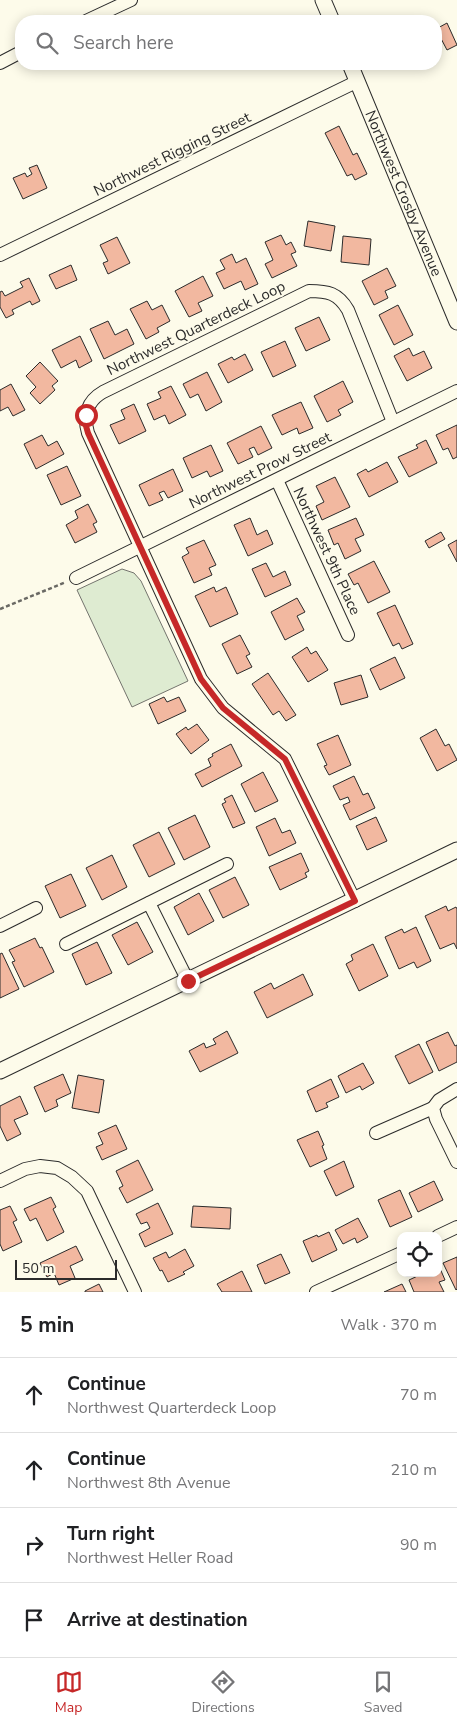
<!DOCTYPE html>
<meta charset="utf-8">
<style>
body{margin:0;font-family:"Nunito Sans",sans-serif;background:#f2f2f2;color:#202124}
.controls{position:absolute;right:15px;bottom:15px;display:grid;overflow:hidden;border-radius:10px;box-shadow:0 2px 12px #0003}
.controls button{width:45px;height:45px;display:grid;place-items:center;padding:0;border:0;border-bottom:1px solid #e0e0e0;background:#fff;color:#202124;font:25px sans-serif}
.scale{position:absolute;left:15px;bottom:12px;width:102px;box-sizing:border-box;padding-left:5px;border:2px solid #2b2b2b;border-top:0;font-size:14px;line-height:18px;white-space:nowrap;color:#2b2b2b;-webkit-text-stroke:4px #fdfbea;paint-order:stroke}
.stop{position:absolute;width:15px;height:15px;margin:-11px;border:4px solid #c62828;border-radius:50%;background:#fff}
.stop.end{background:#c62828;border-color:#fff;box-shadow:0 1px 5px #0008}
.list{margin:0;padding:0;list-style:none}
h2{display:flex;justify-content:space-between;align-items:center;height:65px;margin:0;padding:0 20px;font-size:21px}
h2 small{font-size:16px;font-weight:400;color:#757577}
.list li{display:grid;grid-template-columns:32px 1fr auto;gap:15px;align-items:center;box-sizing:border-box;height:75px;padding:0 20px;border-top:1px solid #e0e0e0}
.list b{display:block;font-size:19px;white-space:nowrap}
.list p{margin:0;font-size:16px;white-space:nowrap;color:#757577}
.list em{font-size:16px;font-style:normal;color:#757577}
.icon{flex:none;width:28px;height:28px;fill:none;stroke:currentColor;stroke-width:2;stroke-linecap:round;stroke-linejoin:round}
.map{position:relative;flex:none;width:457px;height:1292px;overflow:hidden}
.search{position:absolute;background:#fff;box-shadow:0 2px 12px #0003;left:15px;right:15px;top:15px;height:55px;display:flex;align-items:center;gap:12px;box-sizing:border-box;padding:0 18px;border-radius:20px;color:#757577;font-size:19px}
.sheet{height:365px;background:#fff}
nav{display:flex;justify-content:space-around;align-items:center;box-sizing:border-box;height:70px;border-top:1px solid #e0e0e0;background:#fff;font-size:14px;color:#757577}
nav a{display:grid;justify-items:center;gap:2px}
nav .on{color:#c62828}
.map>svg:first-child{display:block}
.green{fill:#deebd1;stroke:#74746e}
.building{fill:#f2b8a0;stroke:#2b2b2b}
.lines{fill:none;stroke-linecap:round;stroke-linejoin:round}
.minor-casing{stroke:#2b2b2b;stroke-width:14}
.tertiary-casing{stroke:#2b2b2b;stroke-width:17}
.path{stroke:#6a6964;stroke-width:2.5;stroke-dasharray:4 2.5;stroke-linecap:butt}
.minor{stroke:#fdfbea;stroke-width:12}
.tertiary{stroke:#fdfbea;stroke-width:15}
.route{stroke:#c62828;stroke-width:6}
.labels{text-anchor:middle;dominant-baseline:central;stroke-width:4;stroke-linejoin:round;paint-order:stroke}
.street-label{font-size:15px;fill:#2b2b2b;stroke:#fdfbea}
</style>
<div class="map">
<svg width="457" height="1292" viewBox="0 0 457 1292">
<rect width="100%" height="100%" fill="#fdfbea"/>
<!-- green -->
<path class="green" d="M122,569L134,573L141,581L188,681L132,707L77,590Z"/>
<!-- building -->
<g class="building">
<path d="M447,23L457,45L447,50L436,29Z"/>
<path d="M339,126L353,155L357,153L367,174L355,180L352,174L347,176L325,133Z"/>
<path d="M37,165L47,188L23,199L13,178L25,173L27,177L32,174L29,168Z"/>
<path d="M308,221L335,226L331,251L304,246Z"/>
<path d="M281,235L286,245L291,242L296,252L291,254L297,266L272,278L265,264L273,260L265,242Z"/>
<path d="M343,236L371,239L369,265L341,262Z"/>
<path d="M117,237L130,263L108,274L103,263L108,261L100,245Z"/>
<path d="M232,254L236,263L246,258L258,284L245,290L241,281L224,289L216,273L225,269L220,260Z"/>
<path d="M71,265L77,280L56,289L49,275Z"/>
<path d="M387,268L396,286L385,291L388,298L374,305L362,281Z"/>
<path d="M203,276L213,296L198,303L202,311L189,317L175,291Z"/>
<path d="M29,278L40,301L32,305L30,301L12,310L14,314L6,318L0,307V292L2,291L5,296L23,287L20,282Z"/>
<path d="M147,301L152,310L162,305L170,321L157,328L159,332L146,339L130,309Z"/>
<path d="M398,305L413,335L394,345L379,315Z"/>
<path d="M319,317L330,340L306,351L295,328Z"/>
<path d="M108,321L115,335L127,329L134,344L104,359L90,329Z"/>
<path d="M80,336L92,361L79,368L76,360L61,368L52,350Z"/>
<path d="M285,341L296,366L273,377L261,352Z"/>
<path d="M409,348L413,356L424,351L432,368L407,381L394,356Z"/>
<path d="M245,354L253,370L228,383L218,364L232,357L234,360Z"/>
<path d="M40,362L58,381L52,386L55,390L40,404L30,393L36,387L26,376Z"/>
<path d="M207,372L222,402L206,411L198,394L190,398L183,384Z"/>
<path d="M343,381L353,402L338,410L341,415L327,422L314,396Z"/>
<path d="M11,384L25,410L13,416L8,407L0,411V390Z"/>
<path d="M171,386L186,415L169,424L165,415L154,420L147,404L161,398L158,392Z"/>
<path d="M301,402L313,428L299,434L297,428L282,435L272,415Z"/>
<path d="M134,404L146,431L119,444L110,425L125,419L121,410Z"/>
<path d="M457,425V457L453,459L448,448L443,450L436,435Z"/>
<path d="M261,426L272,448L258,455L254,447L249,449L253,457L238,464L227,443Z"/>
<path d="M42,435L48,446L57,441L64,454L36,469L24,444Z"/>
<path d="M426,440L437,463L409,477L398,457L418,448L416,445Z"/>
<path d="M211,445L223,471L210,477L207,471L192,478L183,458Z"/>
<path d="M387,462L398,482L369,497L357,474L366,469L368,472Z"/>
<path d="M67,466L81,496L61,505L47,475Z"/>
<path d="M173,469L183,491L168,498L164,491L159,493L163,500L149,506L139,485Z"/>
<path d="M335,477L350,507L322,520L316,506L324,502L316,486Z"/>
<path d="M88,504L97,522L93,524L97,532L75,543L66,525L78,518L75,511Z"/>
<path d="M250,518L257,535L267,530L273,544L248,556L234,525Z"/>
<path d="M356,518L364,535L355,539L361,551L345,559L338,543L334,545L328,530Z"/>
<path d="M441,532L445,539L429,548L425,541Z"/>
<path d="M204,540L216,565L209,568L212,575L194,583L182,557L189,553L186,548Z"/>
<path d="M457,540V562L448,545Z"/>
<path d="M374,561L390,592L368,603L358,583L354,585L348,574Z"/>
<path d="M266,563L273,577L285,571L291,585L265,597L252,569Z"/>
<path d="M214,587L216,592L226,587L238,614L210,627L195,596Z"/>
<path d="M297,598L305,612L297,616L304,630L285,640L271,612Z"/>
<path d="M395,605L413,644L402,649L399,643L393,646L377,613Z"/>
<path d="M240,635L250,654L246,656L252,667L237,674L222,644Z"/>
<path d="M307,647L311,654L316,651L328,670L308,682L292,657Z"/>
<path d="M395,657L405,678L380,690L370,669Z"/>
<path d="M268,673L296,715L286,721L279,711L273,715L252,684Z"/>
<path d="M361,675L368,697L341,705L334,683Z"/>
<path d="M164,697L167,702L179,697L186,711L158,724L149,704Z"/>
<path d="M197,724L209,740L191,754L176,734L186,727L188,730Z"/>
<path d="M436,729L445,746L449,744L457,760L437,771L420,738Z"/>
<path d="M338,735L351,765L329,775L324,766L327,765L317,744Z"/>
<path d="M231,744L242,766L202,787L195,774L211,766L208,759L213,756L212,754Z"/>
<path d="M263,772L278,801L255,812L241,784Z"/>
<path d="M354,776L363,795L368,793L375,808L350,820L343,805L350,802L348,797L340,800L333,786Z"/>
<path d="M232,795L245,823L233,828L222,804L226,802L224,799Z"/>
<path d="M195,815L210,847L184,860L168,828Z"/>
<path d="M376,817L387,841L367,850L356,826Z"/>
<path d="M275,818L282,833L290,830L296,843L269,856L256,827Z"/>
<path d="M159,832L175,864L149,877L133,845Z"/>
<path d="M301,853L309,871L305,873L307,877L280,890L269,867Z"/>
<path d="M112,855L127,887L102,900L86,868Z"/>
<path d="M71,874L86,906L60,918L45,886Z"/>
<path d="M235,877L249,905L223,918L209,890Z"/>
<path d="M199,893L214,921L188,935L174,907Z"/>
<path d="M446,906L448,911L456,907L457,909V949L454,943L440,949L425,916Z"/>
<path d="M137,922L153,952L128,965L112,935Z"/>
<path d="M416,927L431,961L417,968L414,962L399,969L385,937L402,929L404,933Z"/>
<path d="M35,938L40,948L42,947L54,972L24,987L12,962L15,961L9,950Z"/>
<path d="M97,942L112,973L86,985L72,954Z"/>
<path d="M373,944L388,976L359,991L346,964L353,960L351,955Z"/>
<path d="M2,953L19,989L0,998V954Z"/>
<path d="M303,974L313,995L267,1018L254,992L271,983L274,989Z"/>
<path d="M227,1031L238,1053L200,1072L189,1051L204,1043L206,1048L216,1044L213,1039Z"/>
<path d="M448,1032L455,1046L457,1045V1062L439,1071L426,1042Z"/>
<path d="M419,1044L433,1072L409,1084L395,1056Z"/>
<path d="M363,1063L374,1083L362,1090L360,1086L346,1093L338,1076Z"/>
<path d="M63,1074L71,1093L56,1100L58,1106L45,1112L34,1087Z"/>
<path d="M78,1075L104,1080L99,1113L72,1108Z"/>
<path d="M331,1079L339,1097L326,1103L328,1107L316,1112L307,1091Z"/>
<path d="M20,1096L28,1114L14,1120L21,1134L7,1141L0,1126V1106Z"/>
<path d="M116,1125L127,1149L102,1160L96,1147L103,1144L98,1133Z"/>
<path d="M318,1131L324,1145L322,1146L327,1159L310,1167L297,1140Z"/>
<path d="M138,1160L153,1190L127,1203L119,1188L123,1186L116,1171Z"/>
<path d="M344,1161L354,1187L336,1196L324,1171Z"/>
<path d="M434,1181L443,1200L418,1212L409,1193Z"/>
<path d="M400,1190L412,1217L390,1227L378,1200Z"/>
<path d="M51,1197L56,1207L53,1209L64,1232L47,1241L36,1218L30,1221L24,1209Z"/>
<path d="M158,1203L173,1234L145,1247L139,1234L150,1228L147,1222L141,1224L136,1214Z"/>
<path d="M10,1206L17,1220L13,1222L22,1242L3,1251L0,1244V1210Z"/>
<path d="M193,1206L231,1208L230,1229L191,1227Z"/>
<path d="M358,1218L368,1237L357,1243L355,1238L343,1244L335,1230Z"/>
<path d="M329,1232L337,1250L312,1262L303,1241L317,1235L318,1237Z"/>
<path d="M76,1246L83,1260L70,1266L75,1278L59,1285L54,1273L47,1277L40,1263Z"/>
<path d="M185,1249L194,1266L183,1272L185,1274L168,1282L162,1270L160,1271L153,1258L166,1252L169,1258Z"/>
<path d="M281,1254L290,1273L265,1284L257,1265Z"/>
<path d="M457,1257V1289L456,1290L443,1263Z"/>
<path d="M439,1266L445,1280L439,1282L444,1292H414L409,1280L424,1273H438Z"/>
<path d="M242,1271L252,1292H222L217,1284Z"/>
<path d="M99,1284L103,1292H85V1291Z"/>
<path d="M402,1284L406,1292H384Z"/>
</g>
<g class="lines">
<!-- minor casing -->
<g class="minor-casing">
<g id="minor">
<path d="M86,21L131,0"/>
<path d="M0,63L21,52"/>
<path d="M0,255L358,81"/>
<path d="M277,480L348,635"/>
<path d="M76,578L457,391"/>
<path d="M355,901L285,759L223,708L201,679L88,433C83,416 87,401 103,392L309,291C328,291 338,293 348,310L393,422"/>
<path d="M149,903L188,981"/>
<path d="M0,926L36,908"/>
<path d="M66,944L227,864"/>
<path d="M457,1089L439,1100L433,1108L436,1119L457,1162"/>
<path d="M376,1133L433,1108"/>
<path d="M0,1181L25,1169L40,1166L57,1168L72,1177L87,1191L135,1292"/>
<path d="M438,1236L457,1227"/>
<path d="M316,1292L401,1253"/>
</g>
</g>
<!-- tertiary casing -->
<g class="tertiary-casing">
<g id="tertiary">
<path d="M323,0L332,21"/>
<path id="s1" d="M350,64L457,322"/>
<path d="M0,1071L457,850"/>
</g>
</g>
<!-- path -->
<path class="path" d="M0,609L66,582"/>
<!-- minor -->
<use href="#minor" class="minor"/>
<!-- tertiary -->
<use href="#tertiary" class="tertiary"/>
</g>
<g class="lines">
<!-- route -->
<path class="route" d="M86,415V426L88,433L201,679L223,708L285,759L355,901L188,981"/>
</g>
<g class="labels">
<!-- street labels -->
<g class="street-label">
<text transform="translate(172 154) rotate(-26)">Northwest Rigging Street</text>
<text stroke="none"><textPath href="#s1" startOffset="140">Northwest Crosby Avenue</textPath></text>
<text transform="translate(196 328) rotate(-26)">Northwest Quarterdeck Loop</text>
<text transform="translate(260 470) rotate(-26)">Northwest Prow Street</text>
<text transform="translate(327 551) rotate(65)">Northwest 9th Place</text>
</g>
</g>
</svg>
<div class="controls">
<button><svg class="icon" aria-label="locate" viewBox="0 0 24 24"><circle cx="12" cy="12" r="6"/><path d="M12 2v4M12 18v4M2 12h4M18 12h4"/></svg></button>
</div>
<div class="scale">50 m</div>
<div class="stop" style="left:86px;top:415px"></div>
<div class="stop end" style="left:188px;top:981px"></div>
<div class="search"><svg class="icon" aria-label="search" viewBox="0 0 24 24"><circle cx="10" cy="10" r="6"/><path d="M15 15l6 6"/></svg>Search here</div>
</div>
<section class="sheet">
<h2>5 min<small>Walk · 370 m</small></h2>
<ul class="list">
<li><svg class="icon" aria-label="ahead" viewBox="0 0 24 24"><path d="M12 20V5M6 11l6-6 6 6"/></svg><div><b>Continue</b><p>Northwest Quarterdeck Loop</p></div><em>70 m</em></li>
<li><svg class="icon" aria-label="ahead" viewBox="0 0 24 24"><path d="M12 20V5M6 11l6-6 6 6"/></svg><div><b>Continue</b><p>Northwest 8th Avenue</p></div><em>210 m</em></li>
<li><svg class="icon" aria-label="right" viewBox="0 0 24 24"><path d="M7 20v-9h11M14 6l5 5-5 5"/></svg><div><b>Turn right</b><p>Northwest Heller Road</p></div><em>90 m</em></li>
<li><svg class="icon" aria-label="arrive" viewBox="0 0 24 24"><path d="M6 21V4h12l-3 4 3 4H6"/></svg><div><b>Arrive at destination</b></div></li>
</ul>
</section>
<nav>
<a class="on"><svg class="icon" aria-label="map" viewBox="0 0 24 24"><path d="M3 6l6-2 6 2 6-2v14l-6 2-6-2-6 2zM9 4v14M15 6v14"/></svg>Map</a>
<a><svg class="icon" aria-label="directions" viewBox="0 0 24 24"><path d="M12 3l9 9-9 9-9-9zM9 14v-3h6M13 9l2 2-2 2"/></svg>Directions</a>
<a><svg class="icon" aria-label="saved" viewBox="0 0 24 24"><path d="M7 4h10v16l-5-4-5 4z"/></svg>Saved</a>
</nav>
